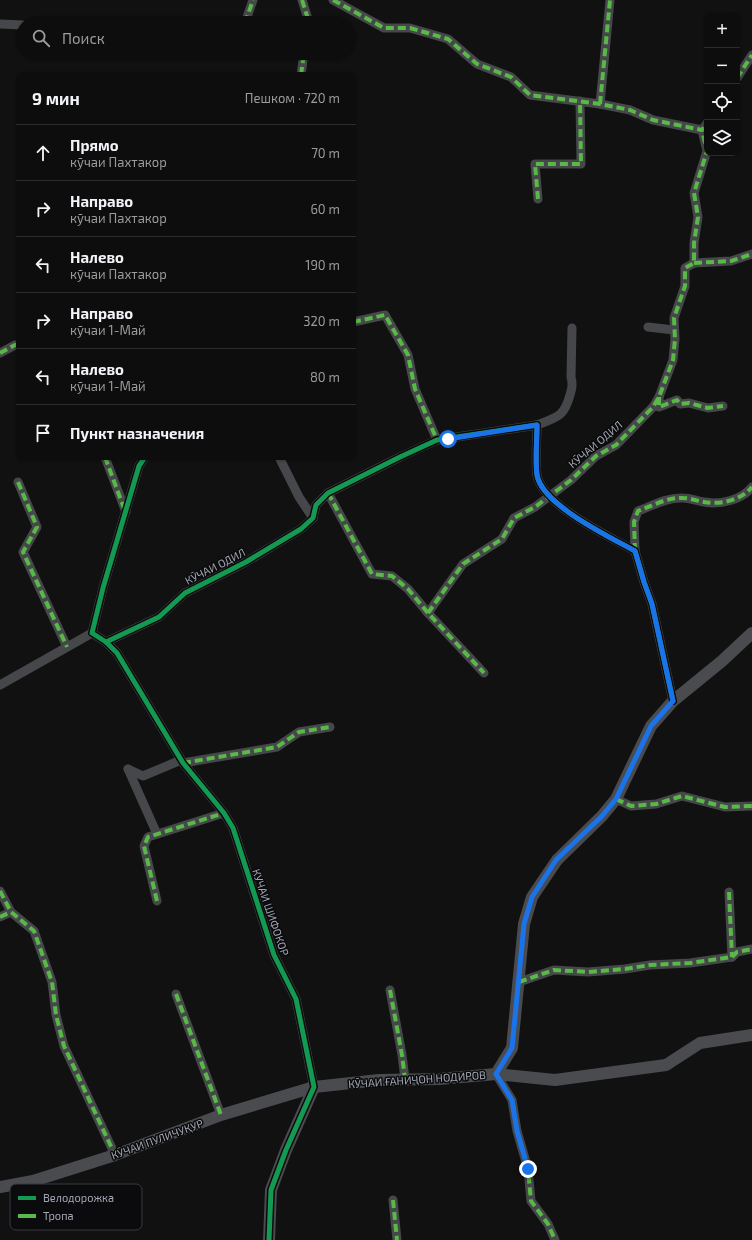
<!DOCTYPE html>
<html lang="ru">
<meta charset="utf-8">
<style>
body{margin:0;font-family:"Exo 2",sans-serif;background:#161616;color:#f1f3f6}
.controls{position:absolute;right:12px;top:12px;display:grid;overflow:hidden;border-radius:8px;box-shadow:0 1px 3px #0004}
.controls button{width:36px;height:36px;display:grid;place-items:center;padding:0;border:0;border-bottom:1px solid #2d2d2e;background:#0d0d0d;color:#f1f3f6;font:20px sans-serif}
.stop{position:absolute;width:12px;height:12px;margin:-9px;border:3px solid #1a73e8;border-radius:50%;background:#fff}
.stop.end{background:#1a73e8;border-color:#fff;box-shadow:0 1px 4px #0008}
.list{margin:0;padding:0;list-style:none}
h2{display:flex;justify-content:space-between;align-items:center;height:52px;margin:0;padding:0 16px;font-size:17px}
h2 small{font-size:13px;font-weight:400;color:#9a9c9d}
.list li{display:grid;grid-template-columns:26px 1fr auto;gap:12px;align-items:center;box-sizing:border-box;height:56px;padding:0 16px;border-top:1px solid #2d2d2e}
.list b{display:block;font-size:15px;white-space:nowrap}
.list p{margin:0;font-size:13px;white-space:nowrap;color:#9a9c9d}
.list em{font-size:13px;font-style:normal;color:#9a9c9d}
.icon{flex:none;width:22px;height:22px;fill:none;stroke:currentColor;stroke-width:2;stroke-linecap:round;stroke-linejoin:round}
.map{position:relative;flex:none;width:752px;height:1240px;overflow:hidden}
.search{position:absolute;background:#0d0d0d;box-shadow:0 1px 3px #0004;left:16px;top:16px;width:340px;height:44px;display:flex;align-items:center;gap:10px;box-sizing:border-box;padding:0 14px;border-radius:22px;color:#9a9c9d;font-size:15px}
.panel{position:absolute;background:#0d0d0d;box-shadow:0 1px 3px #0004;left:16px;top:72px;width:340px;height:388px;border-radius:8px}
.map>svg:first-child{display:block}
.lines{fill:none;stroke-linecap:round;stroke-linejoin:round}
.street{stroke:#46474a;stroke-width:9}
.secondary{stroke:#4a4b4e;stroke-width:12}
.quiet{stroke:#58b947;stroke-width:4;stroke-dasharray:8 4;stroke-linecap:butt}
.cycleway-casing{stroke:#0b0b0d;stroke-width:8}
.cycleway{stroke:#139951;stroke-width:5}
.route{stroke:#1a73e8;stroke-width:5}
.labels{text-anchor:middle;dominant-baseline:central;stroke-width:3;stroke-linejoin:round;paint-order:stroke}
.street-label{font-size:11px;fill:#a2a7b2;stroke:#0b0b0d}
.key{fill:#0b0b0d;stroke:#383a3f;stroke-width:1}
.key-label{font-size:11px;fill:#a2a7b2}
</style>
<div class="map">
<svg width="752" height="1240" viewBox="0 0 752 1240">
<rect width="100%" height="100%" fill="#111"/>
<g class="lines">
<!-- street -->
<g class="street">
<path d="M302,0L308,19L307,23"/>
<path d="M333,0L384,28H410L448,39L477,64L511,77L530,95L600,104L630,110L653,120L702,130L707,123"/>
<path d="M245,23L253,0"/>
<path d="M0,24L23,25"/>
<path d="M301,75L304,53"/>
<path d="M737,78L752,55"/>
<path d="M600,104L610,0"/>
<path d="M538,199L535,164H581L580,101"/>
<path d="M694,263L731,261L752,254"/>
<path d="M353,322L385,315L408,355L415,389L437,440"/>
<path d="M648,327L674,330"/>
<path d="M0,353L15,345H19"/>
<path d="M659,397V407L677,400L680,404L689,403L708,408L723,406"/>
<path d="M537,425C557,417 564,417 570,395C572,388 573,384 571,377L572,328"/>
<path d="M105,457L126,512"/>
<path d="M145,457L139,466L103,588L92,633L106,642L117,653L183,763L224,813L233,828L274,955L296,999L314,1087"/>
<path d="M280,459L299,497L313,518"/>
<path d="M18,482L37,527L23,552L67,647"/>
<path d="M328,493L372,574L392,576L408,589L428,613L484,673"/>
<path d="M635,551L634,522L638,511C652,506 667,497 683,498C690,498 697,501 704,502C720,505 742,500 752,487"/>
<path d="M428,613L463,564L502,539L514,518L535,507L571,480L596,456L616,445L653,407L659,397L673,360L675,339L674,318L685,286V268L694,263V243L698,217L694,193L707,151L702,130"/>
<path d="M106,642L159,617L185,593L246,562L301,529L313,518L316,505L328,493L400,457L437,440L537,425C537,441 535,459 537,475C542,505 610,537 635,551L644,582L652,604L673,701"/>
<path d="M0,685L92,633"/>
<path d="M183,763L277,747L299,732L330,727"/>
<path d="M128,769L157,834"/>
<path d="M128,769L143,776L181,760"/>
<path d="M616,799L631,806L656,804L682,796L725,807L752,806"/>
<path d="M0,891L11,912L34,931L52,982L56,1015L64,1046L115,1155"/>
<path d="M729,892L732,957"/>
<path d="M157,901L144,846L148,837L224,813"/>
<path d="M0,917L11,912"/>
<path d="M732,957L737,952L752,949"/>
<path d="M519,982L554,970L588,972L625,969L650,965L690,963L732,957"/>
<path d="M390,990L402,1055L405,1079"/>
<path d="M176,994L221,1115"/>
<path d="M496,1074L512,1100L517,1131L528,1169L531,1201L548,1224L555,1240"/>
<path d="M393,1200L397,1240"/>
</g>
<!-- secondary -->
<g class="secondary">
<path d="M496,1074L512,1048L524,924L532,897L557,860L602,816L616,799L651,726L673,701L722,661L752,633"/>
<path d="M0,1187L33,1181L115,1155L221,1115L314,1087L379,1080L439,1079L496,1074L555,1080L666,1065L700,1043L752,1035"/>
<path d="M269,1240L271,1190L286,1150L314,1087"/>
</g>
<!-- quiet -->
<g class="quiet">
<path d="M302,0L308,19L307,23"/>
<path d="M333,0L384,28H410L448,39L477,64L511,77L530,95L600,104L630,110L653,120L702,130L707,123"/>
<path d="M245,23L253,0"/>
<path d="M301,75L304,53"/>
<path d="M737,78L752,55"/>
<path d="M600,104L610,0"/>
<path d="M538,199L535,164H581L580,101"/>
<path d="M694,263L731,261L752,254"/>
<path d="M353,322L385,315L408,355L415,389L437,440"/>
<path d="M0,353L15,345H19"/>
<path d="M659,397V407L677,400L680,404L689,403L708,408L723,406"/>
<path d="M105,457L125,511"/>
<path d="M18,482L37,527L23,552L67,647"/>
<path d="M328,493L372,574L392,576L408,589L428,613L484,673"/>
<path d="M635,551L634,522L638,511C652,506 667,497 683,498C690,498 697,501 704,502C720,505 742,500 752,487"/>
<path d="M428,613L463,564L502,539L514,518L535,507L571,480L596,456L616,445L653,407L659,397L673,360L675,339L674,318L685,286V268L694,263V243L698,217L694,193L707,151L702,130"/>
<path d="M183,763L277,747L299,732L330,727"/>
<path d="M616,799L631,806L656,804L682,796L725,807L752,806"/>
<path d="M0,891L11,912L34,931L52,982L56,1015L64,1046L115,1155"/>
<path d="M729,892L732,957"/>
<path d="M157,901L144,846L148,837L224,813"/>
<path d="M0,917L11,912"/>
<path d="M732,957L737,952L752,949"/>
<path d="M519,982L554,970L588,972L625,969L650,965L690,963L732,957"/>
<path d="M390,990L402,1055L405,1079"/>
<path d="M176,994L221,1115"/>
<path d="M496,1074L512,1100L517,1131L528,1169L531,1201L548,1224L555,1240"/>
<path d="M393,1200L397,1240"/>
</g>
<!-- cycleway casing -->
<g class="cycleway-casing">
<g id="cycleway">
<path d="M145,457L139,466L103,588L92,633L106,642L117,653L183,763L224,813L233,828L274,955L296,999L314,1087L286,1150L271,1190L269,1240"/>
<path d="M106,642L159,617L185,593L246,562L301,529L313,518L316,505L328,493L400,457L437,440L537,425C537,441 535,459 537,475C542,505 610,537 635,551L644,582L652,604L673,701"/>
</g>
</g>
<!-- cycleway -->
<use href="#cycleway" class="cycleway"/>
</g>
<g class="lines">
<!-- route -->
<path class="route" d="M448,439L537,425C537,441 535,459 537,475C542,505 610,537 635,551L644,582L652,604L673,701L651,726L616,799L602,816L556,860L532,897L524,924L512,1048L496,1074L512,1100L517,1131L528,1169"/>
</g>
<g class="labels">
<!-- street labels -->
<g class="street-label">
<text transform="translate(595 444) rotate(-40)">КӮЧАИ ОДИЛ</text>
<text transform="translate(215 566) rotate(-27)">КӮЧАИ ОДИЛ</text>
<text transform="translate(271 912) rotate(71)">КУЧАИ ШИФОКОР</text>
<text transform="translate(417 1079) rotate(-4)">КӮЧАИ ҒАНИҶОН НОДИРОВ</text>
<text transform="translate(157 1139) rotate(-20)">КӮЧАИ ПУЛИЧУҚУР</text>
</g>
</g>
<!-- legend -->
<rect x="10" y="1184" width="132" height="46" rx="6" class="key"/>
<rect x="18" y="1196" width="18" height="4" fill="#139951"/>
<rect x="18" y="1214" width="18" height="4" fill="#58b947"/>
<g class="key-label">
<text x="43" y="1202">Велодорожка</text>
<text x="43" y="1220">Тропа</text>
</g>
</svg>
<div class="controls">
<button>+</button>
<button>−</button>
<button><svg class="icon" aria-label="locate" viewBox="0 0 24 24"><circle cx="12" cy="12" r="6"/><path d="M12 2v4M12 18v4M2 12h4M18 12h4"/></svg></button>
<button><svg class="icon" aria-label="layers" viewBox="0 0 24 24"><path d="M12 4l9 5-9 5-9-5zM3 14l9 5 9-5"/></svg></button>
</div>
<div class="stop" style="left:448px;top:439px"></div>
<div class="stop end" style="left:528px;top:1169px"></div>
<div class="search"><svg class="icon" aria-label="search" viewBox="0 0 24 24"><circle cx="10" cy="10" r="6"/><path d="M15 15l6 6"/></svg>Поиск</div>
<section class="panel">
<h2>9 мин<small>Пешком · 720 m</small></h2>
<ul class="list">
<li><svg class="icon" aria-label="ahead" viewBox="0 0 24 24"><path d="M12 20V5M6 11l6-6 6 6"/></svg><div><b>Прямо</b><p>кӯчаи Пахтакор</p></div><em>70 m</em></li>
<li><svg class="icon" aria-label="right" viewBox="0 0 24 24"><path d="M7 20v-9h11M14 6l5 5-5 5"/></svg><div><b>Направо</b><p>кӯчаи Пахтакор</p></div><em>60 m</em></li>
<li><svg class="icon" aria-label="left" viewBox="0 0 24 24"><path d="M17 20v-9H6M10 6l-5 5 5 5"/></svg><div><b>Налево</b><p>кӯчаи Пахтакор</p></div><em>190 m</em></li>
<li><svg class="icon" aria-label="right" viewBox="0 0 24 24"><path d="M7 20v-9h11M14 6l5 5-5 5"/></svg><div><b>Направо</b><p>кӯчаи 1-Май</p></div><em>320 m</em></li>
<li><svg class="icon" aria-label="left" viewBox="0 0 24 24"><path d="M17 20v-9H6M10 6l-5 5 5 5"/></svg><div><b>Налево</b><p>кӯчаи 1-Май</p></div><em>80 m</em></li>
<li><svg class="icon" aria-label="arrive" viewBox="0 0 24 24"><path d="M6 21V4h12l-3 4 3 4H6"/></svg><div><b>Пункт назначения</b></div></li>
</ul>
</section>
</div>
